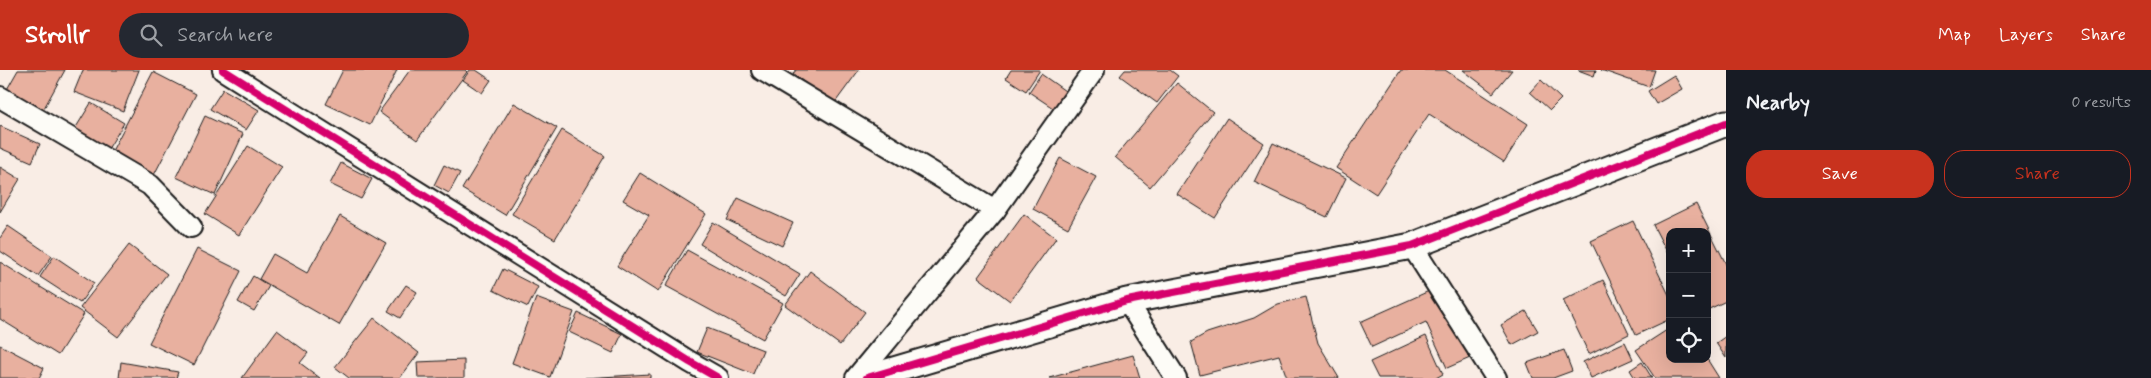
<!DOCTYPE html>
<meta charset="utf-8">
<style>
body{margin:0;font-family:Mynerve,sans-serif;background:#242831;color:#f1f3f6}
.controls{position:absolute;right:15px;bottom:15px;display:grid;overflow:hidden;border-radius:10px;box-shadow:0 5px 20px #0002}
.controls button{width:45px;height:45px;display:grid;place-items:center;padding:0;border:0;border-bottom:1px solid #363941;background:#171b24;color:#f1f3f6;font:25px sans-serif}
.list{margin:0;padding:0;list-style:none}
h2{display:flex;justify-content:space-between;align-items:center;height:65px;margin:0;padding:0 20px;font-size:21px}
h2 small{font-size:16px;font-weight:400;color:#9ea1a6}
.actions{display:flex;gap:10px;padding:15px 20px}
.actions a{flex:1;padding:11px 0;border:1px solid #c8321e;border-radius:20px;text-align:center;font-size:18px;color:#c8321e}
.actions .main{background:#c8321e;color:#fff}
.icon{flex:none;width:28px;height:28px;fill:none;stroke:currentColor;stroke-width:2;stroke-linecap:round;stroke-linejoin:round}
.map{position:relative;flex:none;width:1726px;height:308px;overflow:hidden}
header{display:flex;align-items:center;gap:30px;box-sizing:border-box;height:70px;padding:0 25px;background:#c8321e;color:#fff}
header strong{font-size:24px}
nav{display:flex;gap:28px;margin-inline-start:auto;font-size:18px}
.search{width:350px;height:45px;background:#242831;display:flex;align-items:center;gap:12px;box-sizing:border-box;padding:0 18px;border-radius:28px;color:#9ea1a6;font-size:19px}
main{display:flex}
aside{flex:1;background:#171b24}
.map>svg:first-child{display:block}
.building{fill:#e8b09f;stroke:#1c1c1c}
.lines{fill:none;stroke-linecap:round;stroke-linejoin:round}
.minor-casing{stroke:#1c1c1c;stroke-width:24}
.tertiary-casing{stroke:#1c1c1c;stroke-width:29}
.minor{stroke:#fdfcf7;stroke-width:20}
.tertiary{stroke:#fdfcf7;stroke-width:25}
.cycleway-casing{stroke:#fdfcf7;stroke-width:11}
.cycleway{stroke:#d6006c;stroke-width:8}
</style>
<header>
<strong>Strollr</strong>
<div class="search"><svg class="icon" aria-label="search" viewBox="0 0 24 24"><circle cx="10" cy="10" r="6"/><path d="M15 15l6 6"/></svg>Search here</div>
<nav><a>Map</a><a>Layers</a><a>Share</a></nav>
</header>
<main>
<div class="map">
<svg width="1726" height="308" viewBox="0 0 1726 308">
<rect width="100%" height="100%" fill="#f9ede5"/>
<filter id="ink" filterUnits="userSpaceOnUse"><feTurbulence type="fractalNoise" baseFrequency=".02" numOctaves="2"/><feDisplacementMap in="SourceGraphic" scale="10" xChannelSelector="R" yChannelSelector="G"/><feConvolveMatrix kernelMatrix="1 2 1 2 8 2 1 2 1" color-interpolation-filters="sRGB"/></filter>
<g filter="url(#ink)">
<!-- building -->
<g class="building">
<path d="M18,0H65L43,40L6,21Z"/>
<path d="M83,0H139L123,41L74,22Z"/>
<path d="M343,0H397L370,55L326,34Z"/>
<path d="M410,0H465L467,2L417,70L379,42Z"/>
<path d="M470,0H476L491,10L482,23L463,10Z"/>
<path d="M796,0H859L834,34L793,4Z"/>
<path d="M1011,0H1040L1026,21L1006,8Z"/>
<path d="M1125,0H1170L1178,6L1157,33L1120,6Z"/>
<path d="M1401,0H1445L1528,54L1504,92L1429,44L1376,124L1336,98Z"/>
<path d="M1463,0H1512L1493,23Z"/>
<path d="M1578,0H1596L1594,6Z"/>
<path d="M1601,0H1655L1649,17Z"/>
<path d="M153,2L196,24L154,105L111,83Z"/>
<path d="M1041,4L1068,23L1056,40L1029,22Z"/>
<path d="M1674,5L1682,19L1656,34L1648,21Z"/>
<path d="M1541,10L1561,29L1550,40L1530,22Z"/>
<path d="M1177,13L1213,42L1150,117L1115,87Z"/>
<path d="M223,19L259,40L246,60L210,39Z"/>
<path d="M91,33L124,53L108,79L75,59Z"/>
<path d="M514,33L557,58L505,145L462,119Z"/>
<path d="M205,46L243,64L215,125L176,107Z"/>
<path d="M1227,48L1264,73L1215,148L1177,124Z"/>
<path d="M0,56L40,74L32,92L0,78Z"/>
<path d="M562,60L605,86L555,169L512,144Z"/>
<path d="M1273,73L1346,108L1327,147L1254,112Z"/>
<path d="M248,76L282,97L239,165L205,144Z"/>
<path d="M1060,88L1096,107L1068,158L1033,139Z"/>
<path d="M341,93L372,109L361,129L330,114Z"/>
<path d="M444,95L460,103L449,123L434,115Z"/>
<path d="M0,97L20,109L0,142Z"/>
<path d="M640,103L706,144L658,222L617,196L649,145L623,130Z"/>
<path d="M738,128L793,153L782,176L727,150Z"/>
<path d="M1696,134L1726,194V231L1707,240V162H1670V188L1653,155Z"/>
<path d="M1024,144L1056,168L1010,231L978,207Z"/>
<path d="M340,146L386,173L339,255L259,209L273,184L307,203Z"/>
<path d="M1633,151L1670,227V249L1636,265L1591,171Z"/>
<path d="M713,152L800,204L786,226L700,174Z"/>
<path d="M8,156L52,186L38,206L0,181V168Z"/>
<path d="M129,175L167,204L118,267L80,238Z"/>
<path d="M197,179L241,201L194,295L149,273Z"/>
<path d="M687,180L783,233L763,269L666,216Z"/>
<path d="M54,186L94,213L80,233L40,207Z"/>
<path d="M0,192L84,244L58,285L0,249Z"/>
<path d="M503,199L538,217L528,237L493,220Z"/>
<path d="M810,201L865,242L840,275L785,235Z"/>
<path d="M253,206L269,216L254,241L238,232Z"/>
<path d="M1603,210L1629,264L1589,284L1563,230Z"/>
<path d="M406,215L417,222L400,248L388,241Z"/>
<path d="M1438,217L1470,288L1447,298L1426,252L1372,277L1360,252Z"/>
<path d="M1306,227L1318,273L1339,308H1287L1279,285L1200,305L1191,272L1207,263L1254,248L1278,234Z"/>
<path d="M536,228L574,242L550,307L512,293Z"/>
<path d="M1526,241L1538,261L1512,275L1501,255Z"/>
<path d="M578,243L622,264L613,283L569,262Z"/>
<path d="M374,248L419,283L400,308H349L335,297Z"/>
<path d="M707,258L763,280L753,304L697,282Z"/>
<path d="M1670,258V289H1707L1719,308H1655L1636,280Z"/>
<path d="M277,260L308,283L300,293L320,308H242Z"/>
<path d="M1426,266L1443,304L1436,308H1378L1370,292Z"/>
<path d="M1726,266V288L1716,273Z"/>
<path d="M1625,272L1633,289L1591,308L1583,292Z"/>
<path d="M0,275L44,298L39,308H0Z"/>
<path d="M1564,280L1572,301L1553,308H1533L1527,293Z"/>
<path d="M1133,285L1140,308H1049Z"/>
<path d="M464,290V308H418L417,292Z"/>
<path d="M121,292L178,302L176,308H119Z"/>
<path d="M1642,292L1652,308H1635L1630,300Z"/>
<path d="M650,304V308H585Z"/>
</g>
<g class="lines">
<!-- minor casing -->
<g class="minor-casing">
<g id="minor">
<path d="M223,0L690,292L718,308"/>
<path d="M762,0L995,140"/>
<path d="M0,27L150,115L191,157"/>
<path d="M1412,176L1496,308"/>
<path d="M1127,231L1176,308"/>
<path d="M856,308L995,140L1094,0"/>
</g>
</g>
<!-- tertiary casing -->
<g class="tertiary-casing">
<path id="tertiary" d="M867,308L1127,231L1412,176L1726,53"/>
</g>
<!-- minor -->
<use href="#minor" class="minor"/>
<!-- tertiary -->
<use href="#tertiary" class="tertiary"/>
<!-- cycleway casing -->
<g class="cycleway-casing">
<g id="cycleway">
<path d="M223,0L690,292L718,308"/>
<path d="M867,308L1127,231L1412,176L1726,53"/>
</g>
</g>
<!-- cycleway -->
<use href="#cycleway" class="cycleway"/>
</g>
</g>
</svg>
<div class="controls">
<button>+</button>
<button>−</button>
<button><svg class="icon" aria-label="locate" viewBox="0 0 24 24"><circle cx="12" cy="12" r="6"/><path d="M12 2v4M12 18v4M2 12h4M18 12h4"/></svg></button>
</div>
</div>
<aside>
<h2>Nearby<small>0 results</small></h2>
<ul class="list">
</ul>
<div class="actions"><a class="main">Save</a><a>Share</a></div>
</aside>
</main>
